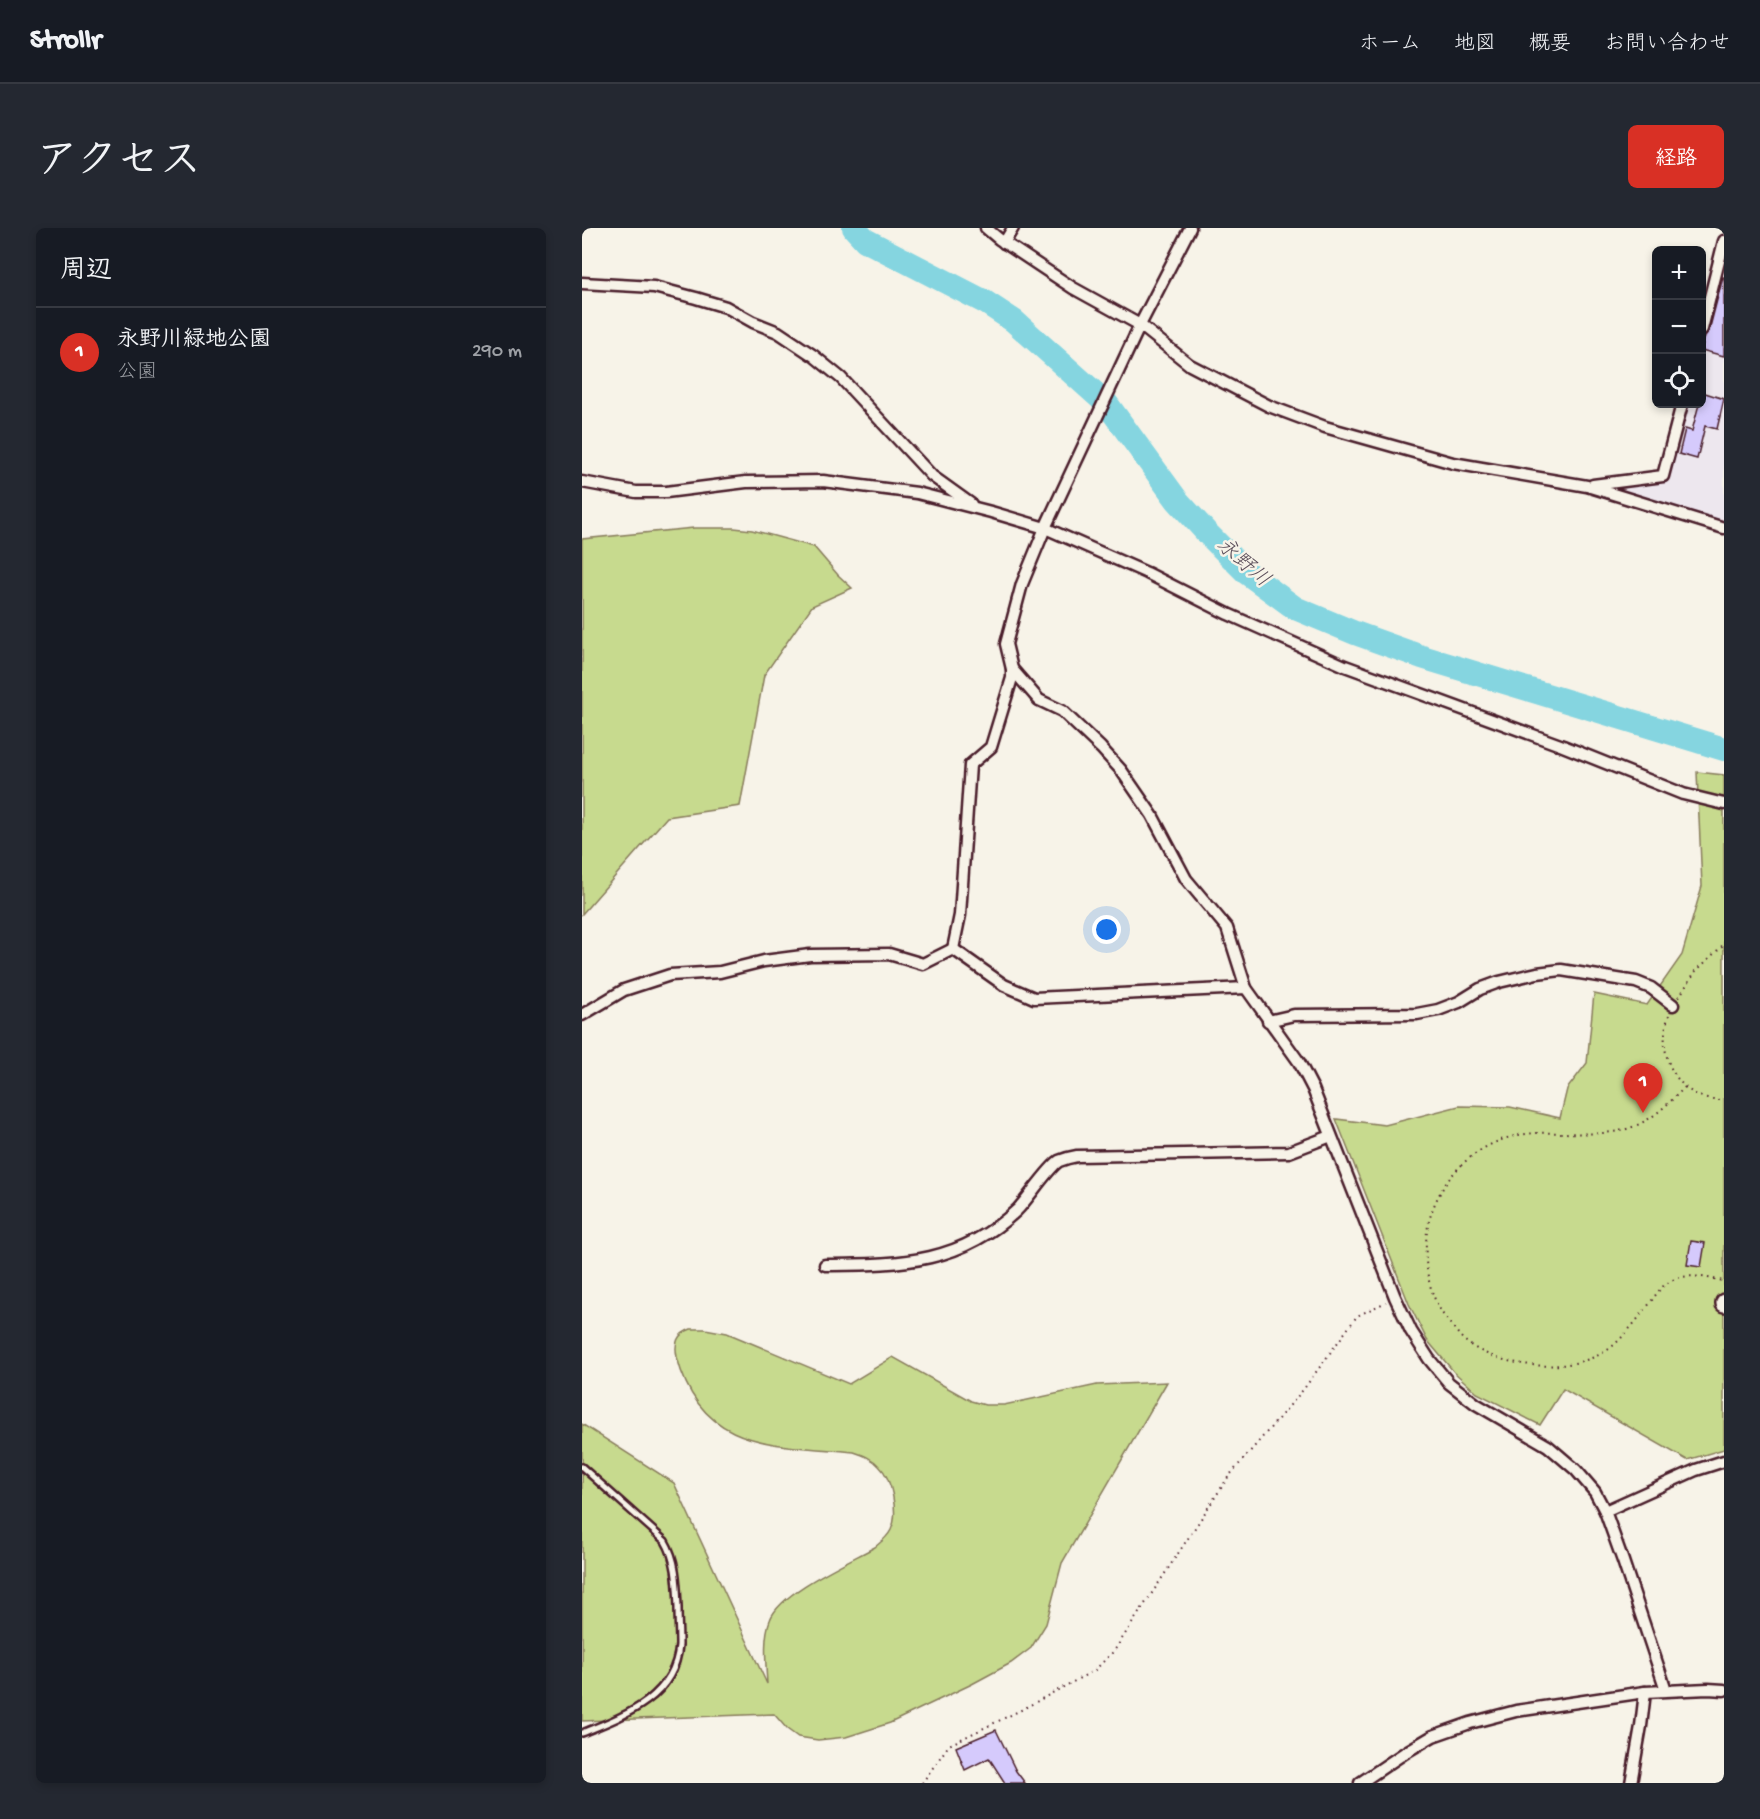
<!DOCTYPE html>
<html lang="ja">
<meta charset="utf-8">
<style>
body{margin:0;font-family:"Gochi Hand","Klee One",sans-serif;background:#242831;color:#f1f3f6}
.controls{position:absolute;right:18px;top:18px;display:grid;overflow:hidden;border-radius:9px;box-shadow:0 3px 9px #0003}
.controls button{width:54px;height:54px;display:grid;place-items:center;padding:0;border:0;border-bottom:2px solid #363941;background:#171b24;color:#f1f3f6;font:30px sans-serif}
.you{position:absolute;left:525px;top:702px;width:21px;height:21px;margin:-15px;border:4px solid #fff;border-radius:50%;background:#1a73e8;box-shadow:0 0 0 9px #1a73e833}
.badge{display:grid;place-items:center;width:39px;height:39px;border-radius:50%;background:#d93025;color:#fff;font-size:20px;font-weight:700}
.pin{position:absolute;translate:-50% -50px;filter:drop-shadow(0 2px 3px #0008)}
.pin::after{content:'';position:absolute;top:32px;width:21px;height:18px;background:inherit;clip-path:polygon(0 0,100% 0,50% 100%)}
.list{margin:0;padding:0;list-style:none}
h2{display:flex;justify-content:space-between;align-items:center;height:78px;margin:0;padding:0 24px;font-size:26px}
h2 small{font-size:20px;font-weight:400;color:#9ea1a6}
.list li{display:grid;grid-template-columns:39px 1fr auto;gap:18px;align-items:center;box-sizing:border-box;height:90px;padding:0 24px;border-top:2px solid #363941}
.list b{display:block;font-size:22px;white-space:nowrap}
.list p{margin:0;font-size:20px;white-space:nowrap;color:#9ea1a6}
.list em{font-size:20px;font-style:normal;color:#9ea1a6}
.icon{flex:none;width:33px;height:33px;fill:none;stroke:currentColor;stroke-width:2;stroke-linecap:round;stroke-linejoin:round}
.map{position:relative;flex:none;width:1142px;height:1555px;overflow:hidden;border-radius:9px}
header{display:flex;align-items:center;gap:36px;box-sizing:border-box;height:84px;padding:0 30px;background:#171b24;border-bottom:2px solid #363941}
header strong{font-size:28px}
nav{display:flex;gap:33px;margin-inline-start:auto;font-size:21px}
.intro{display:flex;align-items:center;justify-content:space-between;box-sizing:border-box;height:144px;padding:0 36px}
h1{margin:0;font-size:42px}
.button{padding:15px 27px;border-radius:9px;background:#d93025;color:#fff;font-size:21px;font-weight:700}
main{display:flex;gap:36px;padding:0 36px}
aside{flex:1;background:#171b24;border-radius:9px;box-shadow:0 3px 9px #0003}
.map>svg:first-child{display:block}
.built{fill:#ede7ee}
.green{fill:#c7da8e;stroke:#887c5c;stroke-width:1.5}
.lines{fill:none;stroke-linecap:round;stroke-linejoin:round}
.river{stroke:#85d5e0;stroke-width:24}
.building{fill:#d5cafc;stroke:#4a1f2b;stroke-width:1.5}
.lane-casing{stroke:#4a1f2b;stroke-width:10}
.street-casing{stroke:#4a1f2b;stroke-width:15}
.secondary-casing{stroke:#4a1f2b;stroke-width:20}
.path{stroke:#4a1f2b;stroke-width:2;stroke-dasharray:1.5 4.5;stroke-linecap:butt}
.lane{stroke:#f7f3e8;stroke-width:5}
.street{stroke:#f7f3e8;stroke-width:10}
.secondary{stroke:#f7f3e8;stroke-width:15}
.labels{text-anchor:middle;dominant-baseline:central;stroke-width:5;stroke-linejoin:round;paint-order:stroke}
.water-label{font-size:21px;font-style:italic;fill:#594c58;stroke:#f7f3e8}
</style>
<header>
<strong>Strollr</strong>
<nav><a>ホーム</a><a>地図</a><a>概要</a><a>お問い合わせ</a></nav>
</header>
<div class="intro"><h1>アクセス</h1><a class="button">経路</a></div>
<main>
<aside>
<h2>周辺<small></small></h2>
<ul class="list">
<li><span class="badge">1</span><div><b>永野川緑地公園</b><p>公園</p></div><em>290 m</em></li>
</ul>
</aside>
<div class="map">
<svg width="1142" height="1555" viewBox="0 0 1142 1555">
<rect width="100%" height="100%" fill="#f7f3e8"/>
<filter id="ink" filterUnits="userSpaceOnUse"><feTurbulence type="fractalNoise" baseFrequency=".0167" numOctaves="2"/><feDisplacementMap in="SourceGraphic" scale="12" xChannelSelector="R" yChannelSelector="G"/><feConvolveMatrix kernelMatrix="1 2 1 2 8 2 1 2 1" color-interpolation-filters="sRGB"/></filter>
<g filter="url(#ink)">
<!-- built -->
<path class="built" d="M1142,27V297L1027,262L1086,250L1105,176H1120V117Z"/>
<!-- green -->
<g class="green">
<path d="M112,300H152L170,302L232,319L256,347L270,360L230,378L182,447L158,578L85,589L0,686V311Z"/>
<path d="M1115,544L1142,547V1221L1105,1232L981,1161L958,1197L895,1165L872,1144L845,1112L827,1076L754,891L803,897L877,878L928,879L978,890L985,861L1005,835L1012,766L1065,777L1100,727L1120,658Z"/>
<path d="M109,1101H123L145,1105L267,1156L311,1129L389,1173L403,1177H422L515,1157L585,1154L480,1335L464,1396L449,1420L429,1435L390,1456L308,1495L264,1509L236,1512L216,1509L205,1501L192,1486L0,1493V1196L92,1255L185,1456C184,1436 181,1410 188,1392C198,1364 266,1334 293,1319C299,1314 305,1310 309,1302C317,1286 310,1250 297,1238C290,1230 281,1227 272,1224C193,1216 119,1223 95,1129C92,1115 95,1106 109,1101Z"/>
</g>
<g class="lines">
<!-- river -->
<path class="river" d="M272,0L283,12L403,74L432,93L525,176L595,272L625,305L665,345L713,380L773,405L840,429L1142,521"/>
</g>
<!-- building -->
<g class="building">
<path d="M1141,49H1142V128L1119,122L1123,108L1127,103Z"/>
<path d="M1120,164L1142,171L1135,201L1123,198L1115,231L1097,226L1103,201L1110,203L1117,176H1119Z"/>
<path d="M1109,1013L1123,1015L1119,1039L1105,1037Z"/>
<path d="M414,1502L434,1543L443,1555H423L407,1530L383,1542L374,1519Z"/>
</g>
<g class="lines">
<!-- lane casing -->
<g class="lane-casing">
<path id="lane" d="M0,1239L83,1313C95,1333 95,1357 96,1380C96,1392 97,1405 97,1417C93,1470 42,1488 0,1505"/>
</g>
<!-- street casing -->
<g class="street-casing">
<g id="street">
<path d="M404,0L417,11L491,60L558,97L608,137L687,178L743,199L871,235L1005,258L1142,300"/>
<path d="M422,15L431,0"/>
<path d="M0,55L72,59L114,70L144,79L171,94L196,104L232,128L259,150L350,248L389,276"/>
<path d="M1120,101L1142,13"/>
<path d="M0,254L54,264H84L164,254L241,253L335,265L409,284L463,300L565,345L646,386L763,438L981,518L1101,566L1142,576"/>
<path d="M1011,257L1081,248L1100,176"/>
<path d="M430,441L457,472L480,483L519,520L539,542L570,587L604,651L645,700L664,760L717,834L731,861L813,1069L829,1103L847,1131L867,1155L894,1176L966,1218L994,1242L1013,1264L1023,1283L1041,1333L1084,1462"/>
<path d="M371,721L378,687L388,537L409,519L430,450V441L424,416L440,356L463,300L558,97L608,0"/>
<path d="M371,721L422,757L452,770L664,760"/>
<path d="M0,787L42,762L88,747L138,744L182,733L228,727L307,726L341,736L371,721"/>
<path d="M686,793L712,787L835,786L856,782L877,774L898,761L917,754L955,745L979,742L1054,754L1069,760L1091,777"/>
<path d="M243,1037C317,1036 377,1037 435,982C446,971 466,940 477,933C482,931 489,929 495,928L707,924L749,908"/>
<path d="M1023,1283L1114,1242L1142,1233"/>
<path d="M778,1555L824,1524L851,1508L888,1495L934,1483L1063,1464L1126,1461L1142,1462"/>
<path d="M1049,1555L1059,1498L1063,1464"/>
</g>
</g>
<!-- secondary casing -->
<g class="secondary-casing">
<path id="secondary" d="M1142,1074V1076"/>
</g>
<!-- path -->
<g class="path">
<path d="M1097,769L1113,744L1142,716"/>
<path d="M1087,787C1076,817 1086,852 1115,867C1122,870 1131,871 1138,872"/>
<path d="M1103,859C1084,878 1068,895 1041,902C1007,910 970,901 937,907C885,917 846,963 844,1015C842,1045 850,1077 871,1099C875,1104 878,1109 883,1113C919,1142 996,1148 1032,1117C1044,1106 1055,1092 1065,1079C1073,1069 1077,1059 1089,1053C1105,1044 1125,1050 1142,1053"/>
<path d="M340,1555L367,1517L439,1482L513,1442L532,1423L647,1248L721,1162L775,1088L804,1074"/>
</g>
<!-- lane -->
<use href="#lane" class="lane"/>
<!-- street -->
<use href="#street" class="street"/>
<!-- secondary -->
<use href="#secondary" class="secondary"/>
</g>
</g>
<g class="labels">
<!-- water labels -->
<g class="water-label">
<text transform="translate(660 336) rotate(41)">永野川</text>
</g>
</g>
</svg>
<div class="controls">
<button>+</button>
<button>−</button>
<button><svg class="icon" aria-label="locate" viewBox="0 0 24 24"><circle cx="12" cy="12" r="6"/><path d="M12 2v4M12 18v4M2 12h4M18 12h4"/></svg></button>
</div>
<div class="you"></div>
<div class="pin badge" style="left:1061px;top:885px">1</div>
</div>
</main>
